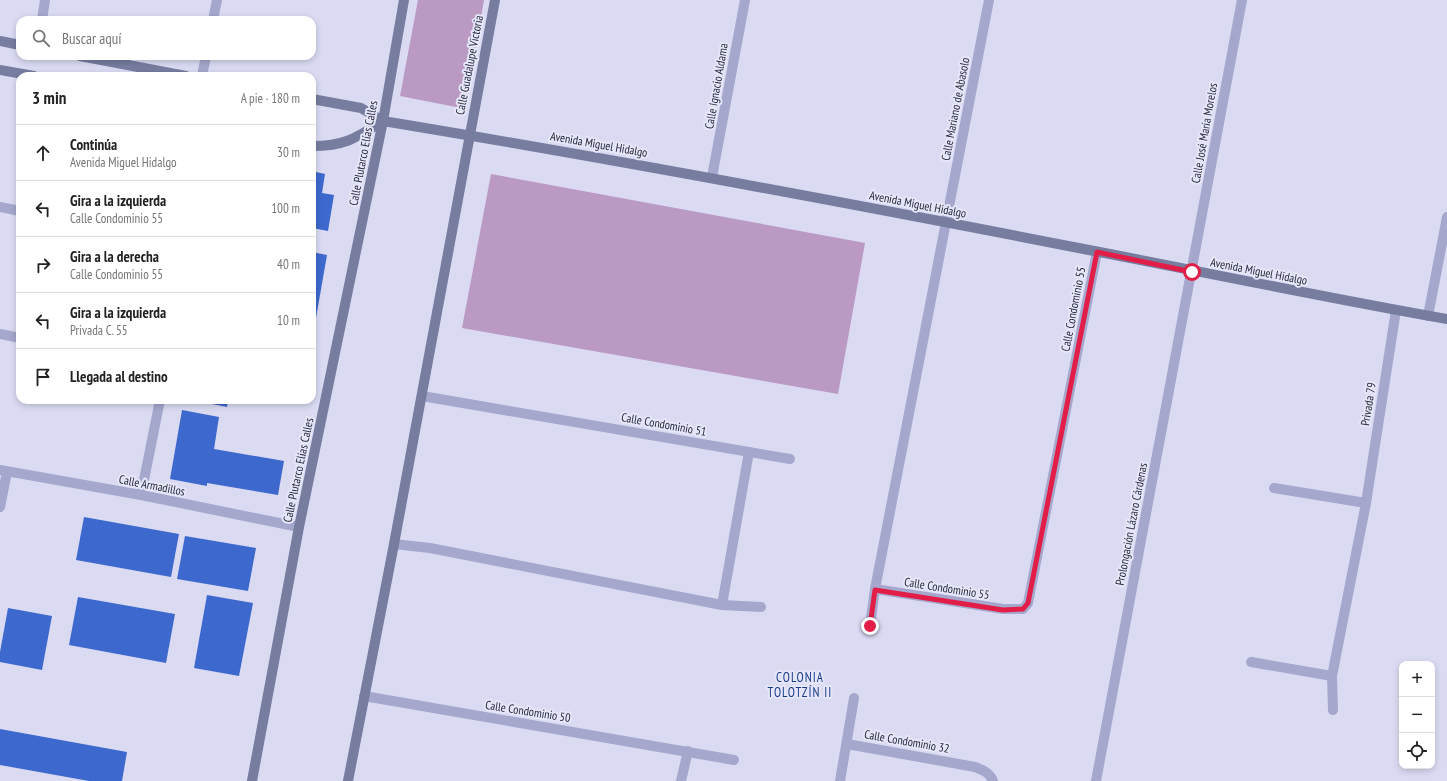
<!DOCTYPE html>
<html lang="es">
<meta charset="utf-8">
<style>
body{margin:0;font-family:"PT Sans Narrow",sans-serif;background:#f6f6f6;color:#222}
.controls{position:absolute;right:12px;bottom:12px;display:grid;overflow:hidden;border-radius:8px;box-shadow:0 2px 6px #0003}
.controls button{width:36px;height:36px;display:grid;place-items:center;padding:0;border:0;border-bottom:1px solid #e0e0e0;background:#fff;color:#222;font:20px sans-serif}
.stop{position:absolute;width:12px;height:12px;margin:-9px;border:3px solid #e11d48;border-radius:50%;background:#fff}
.stop.end{background:#e11d48;border-color:#fff;box-shadow:0 1px 4px #0008}
.list{margin:0;padding:0;list-style:none}
h2{display:flex;justify-content:space-between;align-items:center;height:52px;margin:0;padding:0 16px;font-size:17px}
h2 small{font-size:13px;font-weight:400;color:#767676}
.list li{display:grid;grid-template-columns:26px 1fr auto;gap:12px;align-items:center;box-sizing:border-box;height:56px;padding:0 16px;border-top:1px solid #e0e0e0}
.list b{display:block;font-size:15px;white-space:nowrap}
.list p{margin:0;font-size:13px;white-space:nowrap;color:#767676}
.list em{font-size:13px;font-style:normal;color:#767676}
.icon{flex:none;width:22px;height:22px;fill:none;stroke:currentColor;stroke-width:2;stroke-linecap:round;stroke-linejoin:round}
.map{position:relative;flex:none;width:1447px;height:781px;overflow:hidden}
.search{position:absolute;background:#fff;box-shadow:0 2px 6px #0003;left:16px;top:16px;width:300px;height:44px;display:flex;align-items:center;gap:10px;box-sizing:border-box;padding:0 14px;border-radius:12px;color:#767676;font-size:15px}
.panel{position:absolute;background:#fff;box-shadow:0 2px 6px #0003;left:16px;top:72px;width:300px;height:332px;border-radius:12px}
.map>svg:first-child{display:block}
.green{fill:#ba99c3}
.building{fill:#3d68cd}
.lines{fill:none;stroke-linecap:round;stroke-linejoin:round}
.street{stroke:#a5a8cc;stroke-width:10}
.secondary{stroke:#767d9f;stroke-width:10}
.route{stroke:#e11d48;stroke-width:5}
.labels{text-anchor:middle;dominant-baseline:central;stroke-width:4;stroke-linejoin:round;paint-order:stroke}
.street-label{font-size:12px;fill:#272a37;stroke:#e6e6fa}
.neighbourhood-label{font-size:13px;letter-spacing:1px;fill:#1b3c8b;stroke:#e6e6fa}
</style>
<div class="map">
<svg width="1447" height="781" viewBox="0 0 1447 781">
<rect width="100%" height="100%" fill="#dadaf3"/>
<!-- green -->
<g class="green">
<path d="M418,0H484L465,105L461,108L400,96Z"/>
<path d="M491,174L865,243L838,394L462,328Z"/>
</g>
<!-- building -->
<g class="building">
<path d="M312,171L325,174L322,193L334,195L328,231L312,228Z"/>
<path d="M312,252L327,255L313,335H312Z"/>
<path d="M192,400H228L227,407Z"/>
<path d="M182,410L219,417L214,449L284,461L278,495L207,483V486L170,479Z"/>
<path d="M84,517L179,534L171,577L76,560Z"/>
<path d="M185,536L256,548L248,591L177,579Z"/>
<path d="M207,595L253,603L239,676L194,668Z"/>
<path d="M78,597L175,614L166,663L69,645Z"/>
<path d="M8,608L52,616L42,670L0,662V652Z"/>
<path d="M0,729L127,752L122,781H89L0,765Z"/>
</g>
<g class="lines">
<!-- street -->
<g class="street">
<path d="M42,20L45,0"/>
<path d="M213,20L217,0"/>
<path d="M202,76L206,56"/>
<path d="M712,177L745,0"/>
<path d="M0,207L20,211"/>
<path d="M1428,316L1447,217"/>
<path d="M0,334L20,338"/>
<path d="M422,396L790,459"/>
<path d="M0,470L141,495L299,527"/>
<path d="M1274,488L1366,503"/>
<path d="M141,495L160,400"/>
<path d="M0,507L7,472"/>
<path d="M394,544L430,548L722,605L761,607"/>
<path d="M875,589L1003,609H1023L1028,603L1097,252"/>
<path d="M722,605L749,452"/>
<path d="M870,626L875,589L989,0"/>
<path d="M1251,662L1332,676"/>
<path d="M364,696L734,760"/>
<path d="M1333,710L1332,676L1366,503L1396,310"/>
<path d="M847,744L975,767C983,770 990,773 993,781"/>
<path d="M681,781L688,751"/>
<path d="M840,781L854,698"/>
<path d="M1096,781L1242,0"/>
</g>
<!-- secondary -->
<g class="secondary">
<path d="M0,41L20,45"/>
<path d="M80,56L186,76"/>
<path d="M0,70L34,76"/>
<path d="M312,99L361,108L383,121C619,160 854,204 1089,250C1209,273 1327,298 1447,319"/>
<path d="M312,146C345,146 356,138 383,121"/>
<path d="M252,781L299,527L383,121L404,0"/>
<path d="M348,781L394,544L495,0"/>
</g>
</g>
<g class="lines">
<!-- route -->
<path class="route" d="M870,626L875,590L1003,610L1023,609L1028,603L1097,252L1192,272"/>
</g>
<g class="labels">
<!-- street labels -->
<g class="street-label">
<text transform="translate(469 65) rotate(-79)">Calle Guadalupe Victoria</text>
<text transform="translate(716 86) rotate(-80)">Calle Ignacio Aldama</text>
<text transform="translate(955 109) rotate(-79)">Calle Mariano de Abasolo</text>
<text transform="translate(1204 133) rotate(-80)">Calle José María Morelos</text>
<text transform="translate(599 144) rotate(10)">Avenida Miguel Hidalgo</text>
<text transform="translate(363 153) rotate(-79)">Calle Plutarco Elías Calles</text>
<text transform="translate(918 204) rotate(11)">Avenida Miguel Hidalgo</text>
<text transform="translate(1259 271) rotate(11)">Avenida Miguel Hidalgo</text>
<text transform="translate(1073 309) rotate(-79)">Calle Condominio 55</text>
<text transform="translate(1368 404) rotate(-81)">Privada 79</text>
<text transform="translate(664 424) rotate(10)">Calle Condominio 51</text>
<text transform="translate(298 470) rotate(-78)">Calle Plutarco Elías Calles</text>
<text transform="translate(152 485) rotate(11)">Calle Armadillos</text>
<text transform="translate(1131 524) rotate(-79)">Prolongación Lázaro Cárdenas</text>
<text transform="translate(947 588) rotate(9)">Calle Condominio 55</text>
<text transform="translate(528 711) rotate(9)">Calle Condominio 50</text>
<text transform="translate(907 741) rotate(10)">Calle Condominio 32</text>
</g>
<!-- neighbourhood labels -->
<g class="neighbourhood-label">
<text x="800" y="677">COLONIA<tspan x="800" dy="15">TOLOTZÍN II</tspan></text>
</g>
</g>
</svg>
<div class="controls">
<button>+</button>
<button>−</button>
<button><svg class="icon" aria-label="locate" viewBox="0 0 24 24"><circle cx="12" cy="12" r="6"/><path d="M12 2v4M12 18v4M2 12h4M18 12h4"/></svg></button>
</div>
<div class="stop" style="left:1192px;top:272px"></div>
<div class="stop end" style="left:870px;top:626px"></div>
<div class="search"><svg class="icon" aria-label="search" viewBox="0 0 24 24"><circle cx="10" cy="10" r="6"/><path d="M15 15l6 6"/></svg>Buscar aquí</div>
<section class="panel">
<h2>3 min<small>A pie · 180 m</small></h2>
<ul class="list">
<li><svg class="icon" aria-label="ahead" viewBox="0 0 24 24"><path d="M12 20V5M6 11l6-6 6 6"/></svg><div><b>Continúa</b><p>Avenida Miguel Hidalgo</p></div><em>30 m</em></li>
<li><svg class="icon" aria-label="left" viewBox="0 0 24 24"><path d="M17 20v-9H6M10 6l-5 5 5 5"/></svg><div><b>Gira a la izquierda</b><p>Calle Condominio 55</p></div><em>100 m</em></li>
<li><svg class="icon" aria-label="right" viewBox="0 0 24 24"><path d="M7 20v-9h11M14 6l5 5-5 5"/></svg><div><b>Gira a la derecha</b><p>Calle Condominio 55</p></div><em>40 m</em></li>
<li><svg class="icon" aria-label="left" viewBox="0 0 24 24"><path d="M17 20v-9H6M10 6l-5 5 5 5"/></svg><div><b>Gira a la izquierda</b><p>Privada C. 55</p></div><em>10 m</em></li>
<li><svg class="icon" aria-label="arrive" viewBox="0 0 24 24"><path d="M6 21V4h12l-3 4 3 4H6"/></svg><div><b>Llegada al destino</b></div></li>
</ul>
</section>
</div>
